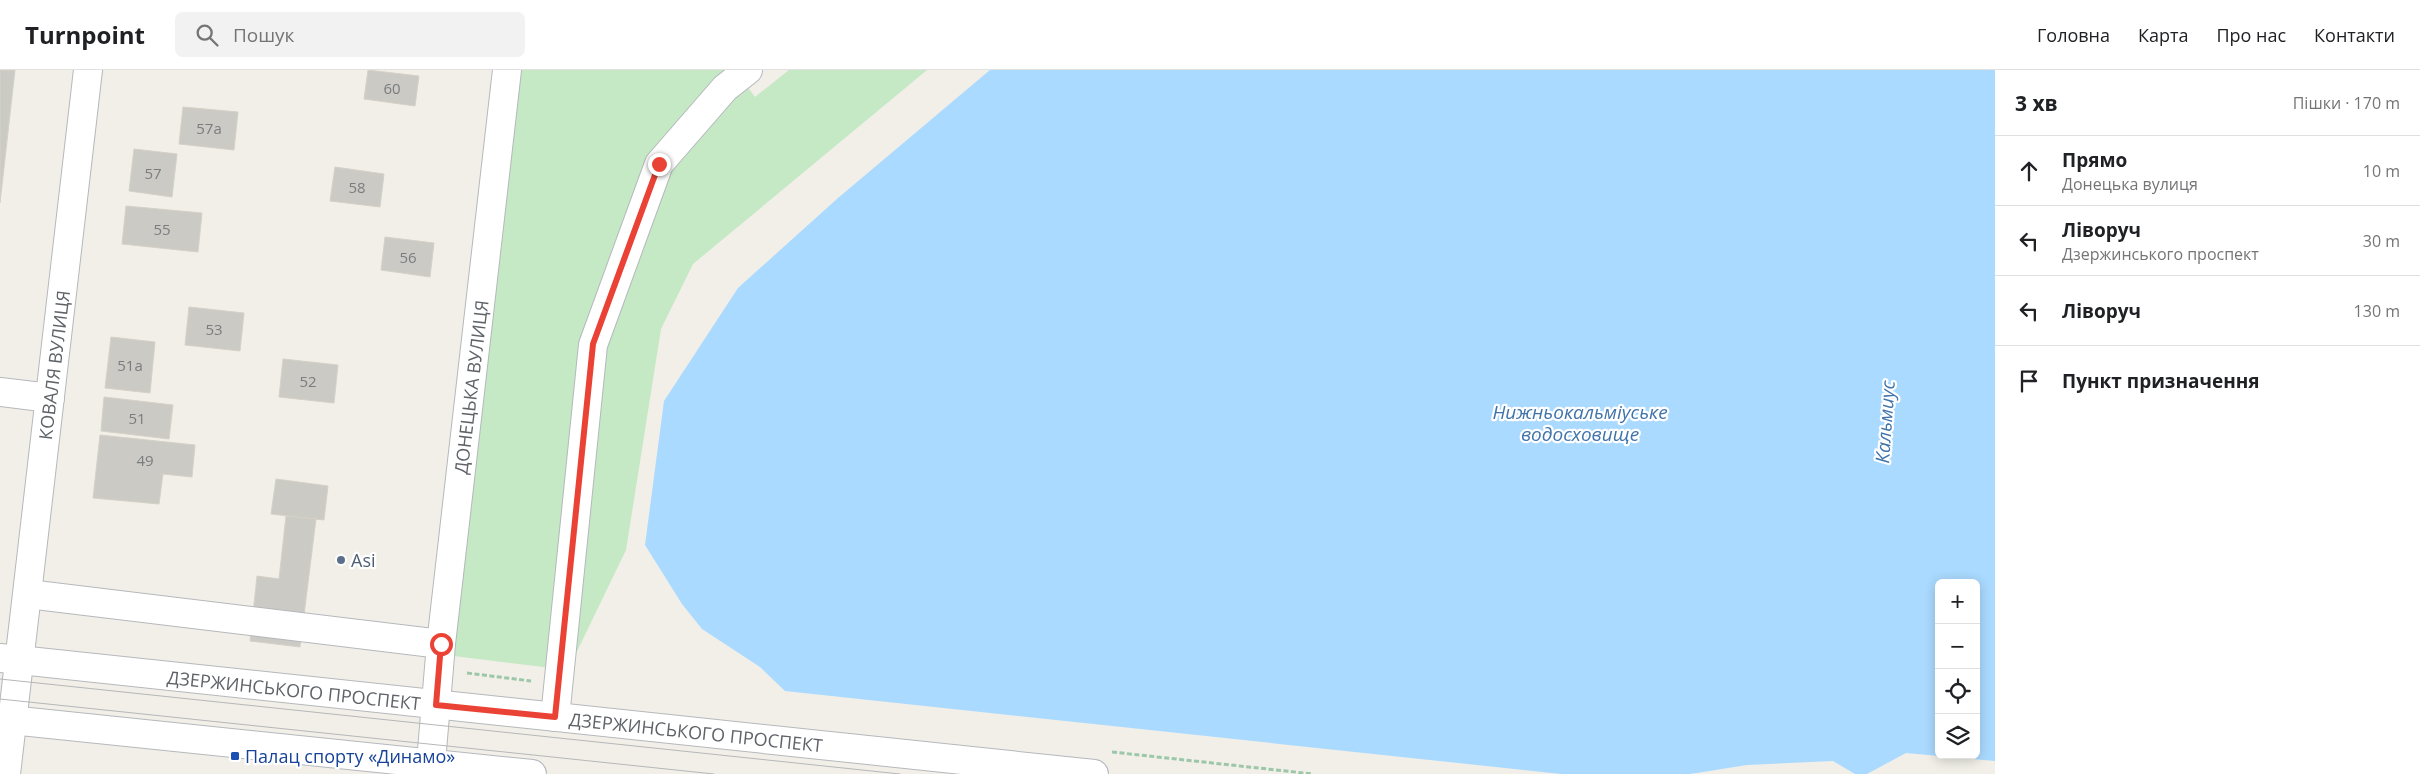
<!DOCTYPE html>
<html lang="uk">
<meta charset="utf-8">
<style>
body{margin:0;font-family:"Open Sans",sans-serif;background:#f2f2f2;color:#202124}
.controls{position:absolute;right:15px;bottom:15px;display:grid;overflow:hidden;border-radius:8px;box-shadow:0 2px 12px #0003}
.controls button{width:45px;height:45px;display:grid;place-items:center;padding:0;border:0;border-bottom:1px solid #e0e0e0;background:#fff;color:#202124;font:25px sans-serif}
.stop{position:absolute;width:15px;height:15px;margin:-11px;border:4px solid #ea4335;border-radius:50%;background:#fff}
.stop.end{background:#ea4335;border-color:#fff;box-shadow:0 1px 5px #0008}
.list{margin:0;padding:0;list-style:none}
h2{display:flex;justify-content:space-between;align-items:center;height:65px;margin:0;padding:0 20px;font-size:21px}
h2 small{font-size:16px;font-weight:400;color:#757577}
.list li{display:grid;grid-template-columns:32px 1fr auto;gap:15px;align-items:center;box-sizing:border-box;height:70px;padding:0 20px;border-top:1px solid #e0e0e0}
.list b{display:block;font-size:19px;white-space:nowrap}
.list p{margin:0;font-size:16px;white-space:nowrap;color:#757577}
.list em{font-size:16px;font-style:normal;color:#757577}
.icon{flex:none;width:28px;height:28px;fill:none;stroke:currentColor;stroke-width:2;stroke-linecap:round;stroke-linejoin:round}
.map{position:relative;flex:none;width:1995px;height:704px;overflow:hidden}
header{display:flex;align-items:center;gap:30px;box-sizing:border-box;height:70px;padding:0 25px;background:#fff;border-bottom:1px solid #e0e0e0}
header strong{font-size:24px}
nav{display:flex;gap:28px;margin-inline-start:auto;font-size:18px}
.search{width:350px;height:45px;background:#f2f2f2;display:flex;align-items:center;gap:12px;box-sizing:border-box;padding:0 18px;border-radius:8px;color:#757577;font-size:19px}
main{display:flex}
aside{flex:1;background:#fff}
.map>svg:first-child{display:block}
.green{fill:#c5e8c5}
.water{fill:#aadaff;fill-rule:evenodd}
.building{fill:#cccac5;stroke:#d6d1c6}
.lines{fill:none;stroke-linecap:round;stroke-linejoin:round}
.minor-casing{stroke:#b5b8bc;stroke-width:30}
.path{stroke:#9cc7a9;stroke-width:3;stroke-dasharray:5 2.5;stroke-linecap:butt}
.minor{stroke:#fff;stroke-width:28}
.tram{stroke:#b6b7b8;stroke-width:1}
.route{stroke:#ea4335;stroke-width:6}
.service-dot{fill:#5c6f8a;stroke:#fff;stroke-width:2}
.transit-dot{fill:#1a4fb4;stroke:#fff;stroke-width:2}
.labels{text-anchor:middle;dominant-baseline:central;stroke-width:4.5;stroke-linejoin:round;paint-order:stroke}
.number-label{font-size:15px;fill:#7a7d7f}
.street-label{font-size:18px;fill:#5f6368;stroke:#fff}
.service-label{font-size:18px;fill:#4e5e75;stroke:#fff;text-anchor:start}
.transit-label{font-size:18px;fill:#164399;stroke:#fff;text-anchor:start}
.water-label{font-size:19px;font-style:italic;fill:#4174aa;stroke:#fff}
</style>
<header>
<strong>Turnpoint</strong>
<div class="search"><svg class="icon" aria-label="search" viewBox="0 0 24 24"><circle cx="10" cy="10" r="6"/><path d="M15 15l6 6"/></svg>Пошук</div>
<nav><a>Головна</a><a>Карта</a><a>Про нас</a><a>Контакти</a></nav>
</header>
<main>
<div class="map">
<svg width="1995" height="704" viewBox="0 0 1995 704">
<rect width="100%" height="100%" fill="#f1efe8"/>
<!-- green -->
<path class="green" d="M519,0H735L755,27L789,0H927L693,194L661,259L626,480L568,600L454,586Z"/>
<!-- water -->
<path class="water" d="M990,0H1995V691L1906,683L1867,704H1855L1833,691L1747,695L1690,704H1561L785,621L760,597L702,559L682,534L645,475L664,331L738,218L838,128ZM1939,513H1976V685H1939Z"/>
<!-- building -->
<g class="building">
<path d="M0,0H15L0,133Z"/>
<path d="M368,0L419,6L415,36L364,29Z"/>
<path d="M183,37L238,42L234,80L179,74Z"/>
<path d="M134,79L177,84L172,127L129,121Z"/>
<path d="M335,97L384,104L380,137L330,131Z"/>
<path d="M126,136L202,143L198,182L122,174Z"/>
<path d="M385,167L434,173L430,207L381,200Z"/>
<path d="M189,237L244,243L240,281L185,275Z"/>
<path d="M111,267L155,272L150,323L105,318Z"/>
<path d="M283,289L338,295L334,333L279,327Z"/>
<path d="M104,327L173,335L169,369L101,361Z"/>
<path d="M100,365L195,375L192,407L163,404L159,434L93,428Z"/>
<path d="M276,409L328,416L324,450L271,444Z"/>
<path d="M286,446L316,449L300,577L250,571L257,506L279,509Z"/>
</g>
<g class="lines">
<!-- minor casing -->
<g class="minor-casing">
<g id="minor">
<path d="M0,322L50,328"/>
<path d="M28,524L441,574"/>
<path d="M0,588L1094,704"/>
<path d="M555,647L593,275L659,94L725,18L748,0"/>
<path d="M0,649L532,704"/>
<path d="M6,704L88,0"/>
<path d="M430,704L441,574L507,0"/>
</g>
</g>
<!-- path -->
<g class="path">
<path d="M467,603L531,611"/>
<path d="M1112,682L1313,704"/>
</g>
<!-- minor -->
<use href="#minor" class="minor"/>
<!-- tram -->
<g class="tram">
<path d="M0,609L900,704"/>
<path d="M0,629L714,704"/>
</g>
</g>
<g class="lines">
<!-- route -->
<path class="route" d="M441,574L436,635L555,647L593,274L659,94"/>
</g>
<!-- markers -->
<circle class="service-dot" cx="341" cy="490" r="5"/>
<rect class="transit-dot" x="230" y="681" width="10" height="10" rx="2.5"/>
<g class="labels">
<!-- number labels -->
<g class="number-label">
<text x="392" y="18">60</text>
<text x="209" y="58">57а</text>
<text x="153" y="103">57</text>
<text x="357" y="117">58</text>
<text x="162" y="159">55</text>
<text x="408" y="187">56</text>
<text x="214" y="259">53</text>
<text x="130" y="295">51а</text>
<text x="308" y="311">52</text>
<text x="137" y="348">51</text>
<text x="145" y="390">49</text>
</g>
<!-- street labels -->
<g class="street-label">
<text transform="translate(54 295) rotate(-83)">КОВАЛЯ ВУЛИЦЯ</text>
<text transform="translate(471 317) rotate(-83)">ДОНЕЦЬКА ВУЛИЦЯ</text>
<text transform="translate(294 620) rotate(6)">ДЗЕРЖИНСЬКОГО ПРОСПЕКТ</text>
<text transform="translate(696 662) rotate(6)">ДЗЕРЖИНСЬКОГО ПРОСПЕКТ</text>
</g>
<!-- service labels -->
<g class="service-label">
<text x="351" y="490">Asi</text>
</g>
<!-- transit labels -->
<g class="transit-label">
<text x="245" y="686">Палац спорту «Динамо»</text>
</g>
<!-- water labels -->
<g class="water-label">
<text x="1580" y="342">Нижньокальміуське<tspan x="1580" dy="22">водосховище</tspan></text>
<text transform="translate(1885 352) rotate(-86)">Кальмиус</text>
</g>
</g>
</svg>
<div class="controls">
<button>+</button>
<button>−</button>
<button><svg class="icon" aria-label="locate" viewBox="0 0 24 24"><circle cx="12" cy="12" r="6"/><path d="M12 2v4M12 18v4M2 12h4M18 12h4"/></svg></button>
<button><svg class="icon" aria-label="layers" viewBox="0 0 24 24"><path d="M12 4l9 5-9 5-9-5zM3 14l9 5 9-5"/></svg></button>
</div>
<div class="stop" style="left:441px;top:574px"></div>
<div class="stop end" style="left:659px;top:94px"></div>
</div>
<aside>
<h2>3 хв<small>Пішки · 170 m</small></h2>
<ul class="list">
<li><svg class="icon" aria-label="ahead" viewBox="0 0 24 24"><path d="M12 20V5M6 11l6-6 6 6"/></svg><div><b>Прямо</b><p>Донецька вулиця</p></div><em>10 m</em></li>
<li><svg class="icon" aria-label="left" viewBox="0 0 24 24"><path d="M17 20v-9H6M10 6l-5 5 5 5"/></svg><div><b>Ліворуч</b><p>Дзержинського проспект</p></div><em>30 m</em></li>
<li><svg class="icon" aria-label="left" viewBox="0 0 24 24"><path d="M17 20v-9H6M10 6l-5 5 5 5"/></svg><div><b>Ліворуч</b></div><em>130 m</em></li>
<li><svg class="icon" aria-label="arrive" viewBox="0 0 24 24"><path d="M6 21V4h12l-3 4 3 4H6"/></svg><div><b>Пункт призначення</b></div></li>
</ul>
</aside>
</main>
